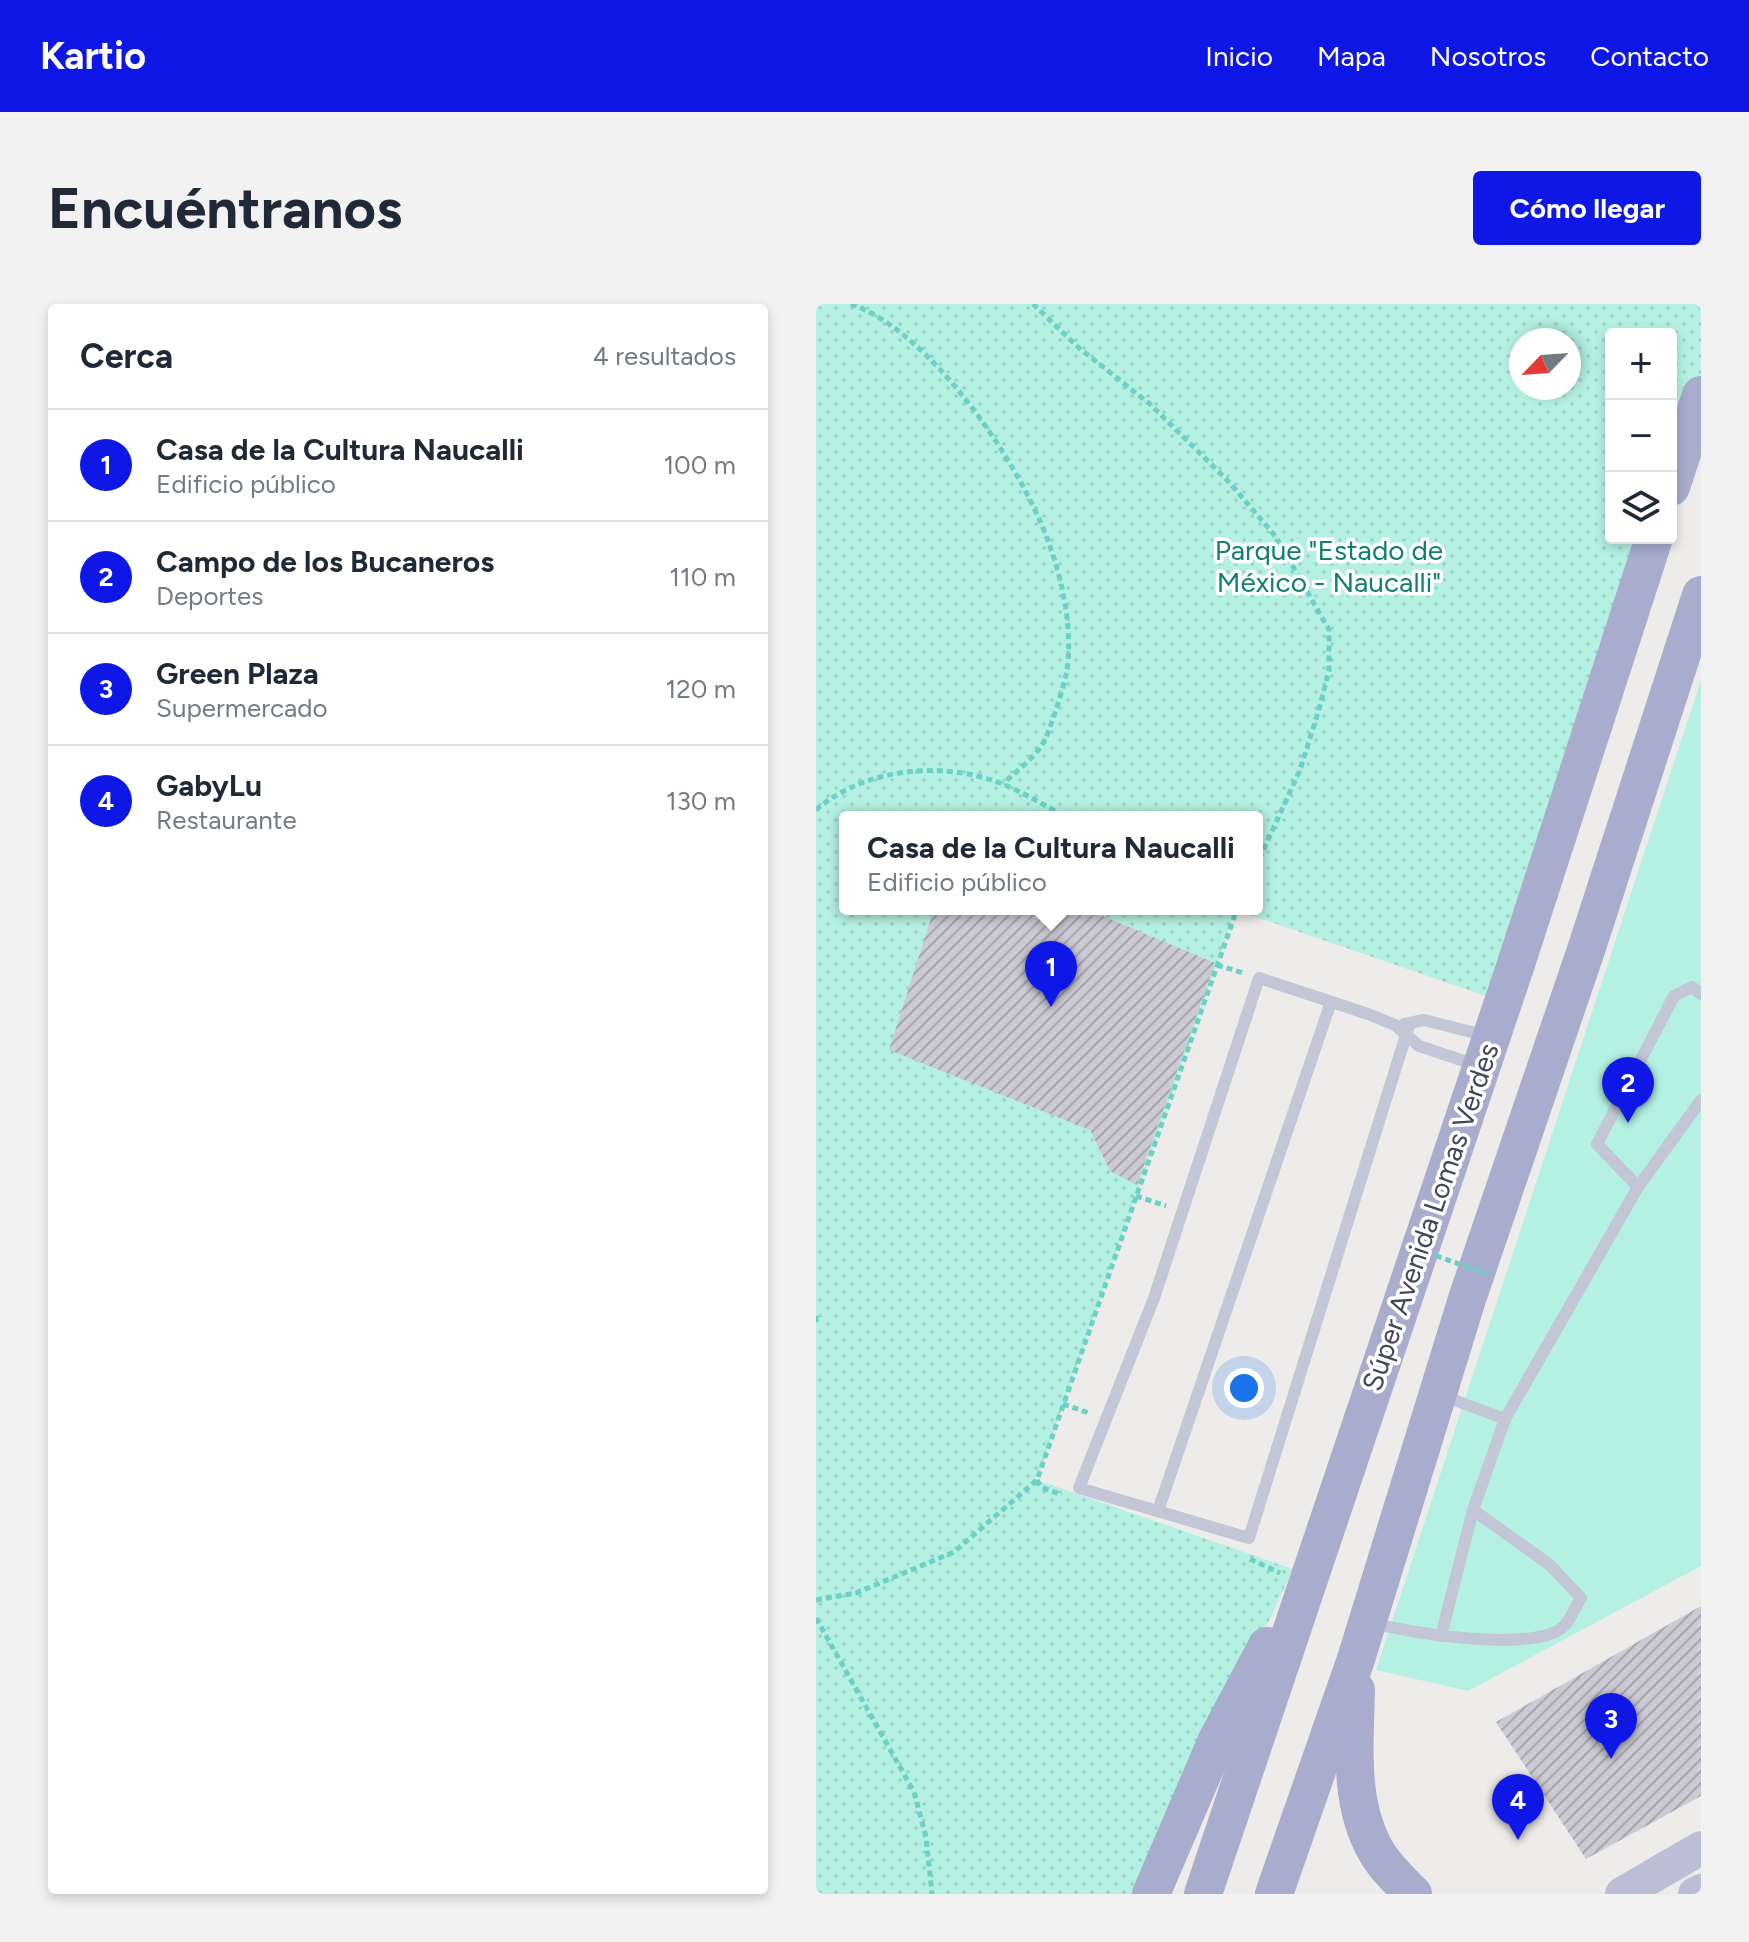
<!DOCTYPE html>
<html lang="es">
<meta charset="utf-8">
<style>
body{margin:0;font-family:Figtree,sans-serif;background:#f2f2f3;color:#1f2937}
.controls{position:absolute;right:24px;top:24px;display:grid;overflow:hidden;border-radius:8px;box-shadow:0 4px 12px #0003}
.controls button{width:72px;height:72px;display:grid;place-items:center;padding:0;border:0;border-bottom:2px solid #e0e1e3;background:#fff;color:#1f2937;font:40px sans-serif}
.compass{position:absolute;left:693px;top:24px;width:72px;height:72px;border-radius:50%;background:#fff;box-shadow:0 4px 12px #0003;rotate:245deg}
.you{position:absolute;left:428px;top:1084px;width:28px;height:28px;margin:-20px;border:6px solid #fff;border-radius:50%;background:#1a73e8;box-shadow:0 0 0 12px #1a73e833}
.badge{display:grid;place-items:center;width:52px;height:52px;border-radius:50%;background:#0e17e6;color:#fff;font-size:26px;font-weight:700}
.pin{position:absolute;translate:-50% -66px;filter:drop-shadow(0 2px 4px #0008)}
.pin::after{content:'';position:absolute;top:42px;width:28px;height:24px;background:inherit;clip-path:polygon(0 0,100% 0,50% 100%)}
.popup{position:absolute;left:23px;top:507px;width:424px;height:104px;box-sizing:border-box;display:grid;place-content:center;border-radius:8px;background:#fff;filter:drop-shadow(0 2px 6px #0005);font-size:26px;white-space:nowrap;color:#747a83}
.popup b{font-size:30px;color:#1f2937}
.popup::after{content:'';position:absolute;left:50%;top:100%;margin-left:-16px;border:16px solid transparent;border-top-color:#fff}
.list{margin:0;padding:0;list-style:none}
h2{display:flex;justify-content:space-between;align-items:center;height:104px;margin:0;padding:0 32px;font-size:34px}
h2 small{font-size:26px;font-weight:400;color:#747a83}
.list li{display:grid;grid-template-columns:52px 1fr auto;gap:24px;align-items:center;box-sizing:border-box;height:112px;padding:0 32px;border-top:2px solid #e0e1e3}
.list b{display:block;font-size:30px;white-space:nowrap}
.list p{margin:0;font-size:26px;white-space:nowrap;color:#747a83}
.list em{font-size:26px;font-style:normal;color:#747a83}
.icon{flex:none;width:44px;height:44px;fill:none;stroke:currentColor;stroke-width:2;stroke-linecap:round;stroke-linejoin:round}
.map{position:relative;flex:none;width:885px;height:1590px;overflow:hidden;border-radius:8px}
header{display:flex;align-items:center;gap:48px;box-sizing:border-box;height:112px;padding:0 40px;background:#0e17e6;color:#fff}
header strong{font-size:38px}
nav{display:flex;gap:44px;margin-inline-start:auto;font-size:28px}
.intro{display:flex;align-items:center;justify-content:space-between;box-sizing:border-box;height:192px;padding:0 48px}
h1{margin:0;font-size:56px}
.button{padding:20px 36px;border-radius:8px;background:#0e17e6;color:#fff;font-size:28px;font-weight:700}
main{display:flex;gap:48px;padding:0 48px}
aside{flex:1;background:#fff;border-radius:8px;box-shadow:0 4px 12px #0003}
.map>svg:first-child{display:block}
.grass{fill:#b5f1e3}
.park{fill:url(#park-dots);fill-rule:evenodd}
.building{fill:url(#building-hatch)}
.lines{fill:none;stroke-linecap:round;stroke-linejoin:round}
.path{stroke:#6bd0c6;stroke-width:5;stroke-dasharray:6 4;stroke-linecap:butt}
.lane{stroke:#c3c6d7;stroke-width:12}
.secondary{stroke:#bcbed6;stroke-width:34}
.primary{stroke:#a8accd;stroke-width:38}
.path-bridge{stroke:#6bd0c6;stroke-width:5;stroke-dasharray:6 4;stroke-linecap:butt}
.labels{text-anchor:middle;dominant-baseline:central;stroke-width:7;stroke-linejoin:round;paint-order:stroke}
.park-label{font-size:28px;fill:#117e72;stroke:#fff}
.street-label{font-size:28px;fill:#43465a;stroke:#fff}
</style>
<header>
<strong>Kartio</strong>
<nav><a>Inicio</a><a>Mapa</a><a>Nosotros</a><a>Contacto</a></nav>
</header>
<div class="intro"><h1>Encuéntranos</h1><a class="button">Cómo llegar</a></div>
<main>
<aside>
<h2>Cerca<small>4 resultados</small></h2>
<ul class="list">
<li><span class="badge">1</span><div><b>Casa de la Cultura Naucalli</b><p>Edificio público</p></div><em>100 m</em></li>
<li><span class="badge">2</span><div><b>Campo de los Bucaneros</b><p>Deportes</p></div><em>110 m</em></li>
<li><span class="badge">3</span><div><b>Green Plaza</b><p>Supermercado</p></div><em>120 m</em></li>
<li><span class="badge">4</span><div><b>GabyLu</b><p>Restaurante</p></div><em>130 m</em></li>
</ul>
</aside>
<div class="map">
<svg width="885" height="1590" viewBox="0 0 885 1590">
<defs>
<pattern id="park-dots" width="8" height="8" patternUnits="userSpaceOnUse" patternTransform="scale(2)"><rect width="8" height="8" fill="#b5f1e3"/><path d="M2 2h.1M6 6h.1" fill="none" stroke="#9dd0c5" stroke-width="1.8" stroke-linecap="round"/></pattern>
<pattern id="building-hatch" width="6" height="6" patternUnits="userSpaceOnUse" patternTransform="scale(2)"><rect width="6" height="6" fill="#cccad4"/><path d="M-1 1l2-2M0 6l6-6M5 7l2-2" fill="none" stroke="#a7a6af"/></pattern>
</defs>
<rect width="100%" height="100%" fill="#eeeceb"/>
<!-- grass -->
<path class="grass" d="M885,376V1262L652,1387L560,1366Z"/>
<!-- park -->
<path class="park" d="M0,0H885V89L855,181V30H795V234H838L687,698L420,606L221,1176L477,1265L326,1590H0ZM705,36H753V84H705ZM29,513H441V605H29Z"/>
<!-- building -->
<g class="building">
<path d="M118,605H270L399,659L321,881L294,867L274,826L73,746Z"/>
<path d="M885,1302V1492L770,1555L680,1418Z"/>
</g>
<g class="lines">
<!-- path -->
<g class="path">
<path d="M35,0C115,28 202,157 231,234C246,274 257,323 251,366C249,379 233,431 226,441C217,455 199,468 187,480"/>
<path d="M217,0L263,44L335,101L413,178L460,233L513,326V366L504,402L484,466L441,560"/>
<path d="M0,506C49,463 130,456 189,481C210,490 230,502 250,513"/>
<path d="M401,661L427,669"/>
<path d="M320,892L350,902"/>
<path d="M0,1012V1020"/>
<path d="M247,1100L273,1109"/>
<path d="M221,1176L225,1183L246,1191"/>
<path d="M434,1255L464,1269"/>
<path d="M0,1296L40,1289L138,1248L221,1176L421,605"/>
<path d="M0,1314L98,1488L110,1533L116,1590"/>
</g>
<!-- lane -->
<g class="lane">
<path d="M594,719L590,731L433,1234L263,1184L338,994L443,674L552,710L579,721L603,742L660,761"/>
<path d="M588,720L608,716L671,732"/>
<path d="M822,883L781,840L858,692L876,683L885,690"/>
<path d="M625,1091L689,1115"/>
<path d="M342,1207L515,698"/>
<path d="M555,1319C592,1328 722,1351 749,1321C755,1314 760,1302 765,1294L734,1261L657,1206L689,1115L822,883L885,796"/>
<path d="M625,1332L657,1206"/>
</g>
<!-- secondary -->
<g class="secondary">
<path d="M806,1590L885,1544"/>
<path d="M879,1590L885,1587"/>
</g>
<!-- primary -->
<g class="primary">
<path d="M855,183L885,91"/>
<path d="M540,1386C539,1438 532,1499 560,1547C569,1563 584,1577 597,1590"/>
<path d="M335,1590L401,1436L451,1342"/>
<path d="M387,1590L700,660L838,234"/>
<path d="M458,1590L540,1355L651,995L770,646L885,291"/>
</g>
<!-- path-bridge -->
<path class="path-bridge" d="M601,945L674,971"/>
</g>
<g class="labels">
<!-- park labels -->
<g class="park-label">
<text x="513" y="246">Parque "Estado de<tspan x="513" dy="32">México - Naucalli"</tspan></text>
</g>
<!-- street labels -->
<g class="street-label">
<text transform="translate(614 913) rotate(-71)">Súper Avenida Lomas Verdes</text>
</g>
</g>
</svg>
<div class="controls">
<button>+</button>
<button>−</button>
<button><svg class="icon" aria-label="layers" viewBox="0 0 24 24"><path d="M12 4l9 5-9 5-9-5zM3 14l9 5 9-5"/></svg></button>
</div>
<svg class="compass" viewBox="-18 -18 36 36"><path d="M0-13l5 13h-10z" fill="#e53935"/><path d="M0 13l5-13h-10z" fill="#747a83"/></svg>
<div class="you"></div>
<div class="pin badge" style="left:235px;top:703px">1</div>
<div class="popup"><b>Casa de la Cultura Naucalli</b>Edificio público</div>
<div class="pin badge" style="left:812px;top:819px">2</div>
<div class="pin badge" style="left:795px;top:1455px">3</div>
<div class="pin badge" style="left:702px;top:1536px">4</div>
</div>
</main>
